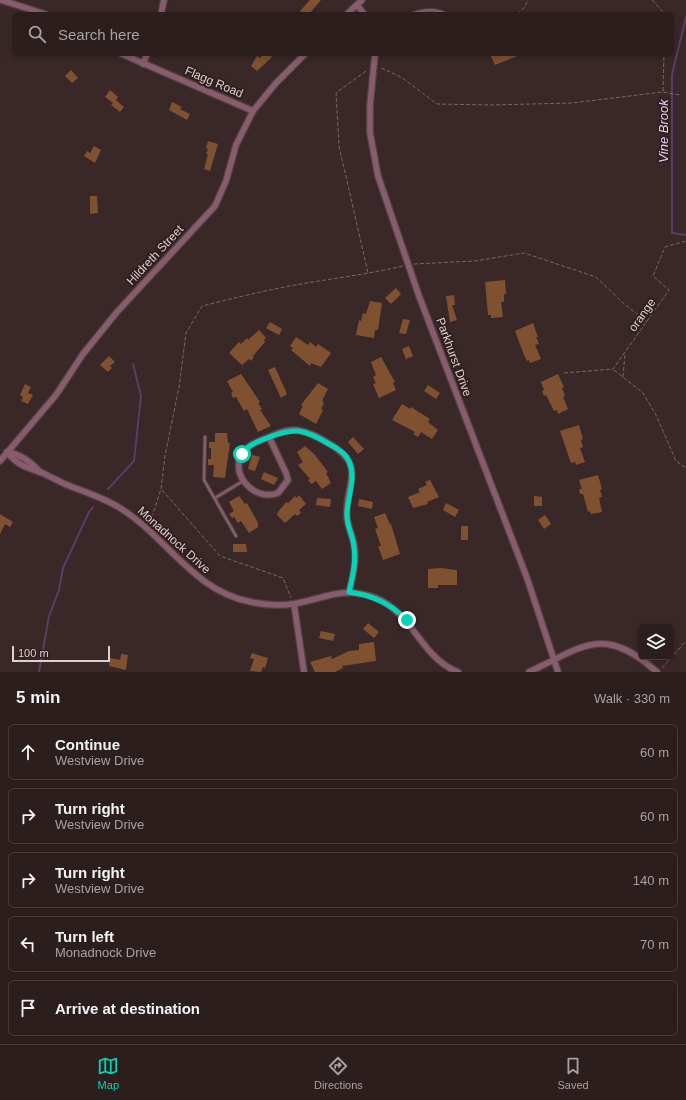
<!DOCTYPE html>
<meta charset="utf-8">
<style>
body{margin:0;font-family:Arial,sans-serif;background:#372b2a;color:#f1f3f6}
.controls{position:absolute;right:12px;bottom:12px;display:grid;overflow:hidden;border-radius:6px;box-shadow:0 2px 6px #0003}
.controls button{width:36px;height:36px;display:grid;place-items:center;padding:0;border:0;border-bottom:1px solid #473c3b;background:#2b1e1d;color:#f1f3f6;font:20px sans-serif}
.scale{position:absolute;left:12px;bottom:10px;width:98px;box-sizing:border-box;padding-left:4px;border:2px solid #dcd1d0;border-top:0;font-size:11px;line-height:14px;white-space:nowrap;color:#dcd1d0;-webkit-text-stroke:3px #2f1f1e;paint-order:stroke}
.stop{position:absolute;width:12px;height:12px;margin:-9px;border:3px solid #00d5b7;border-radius:50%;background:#fff}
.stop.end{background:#00d5b7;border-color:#fff;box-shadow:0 1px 4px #0008}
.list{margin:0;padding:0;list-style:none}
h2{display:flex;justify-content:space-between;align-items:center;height:52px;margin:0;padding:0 16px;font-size:17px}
h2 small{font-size:13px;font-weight:400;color:#a6a2a4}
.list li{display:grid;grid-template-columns:26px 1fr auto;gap:12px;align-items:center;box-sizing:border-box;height:56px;margin:0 8px 8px;padding:0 8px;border:1px solid #473c3b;border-radius:6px}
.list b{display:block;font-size:15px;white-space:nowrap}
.list p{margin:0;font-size:13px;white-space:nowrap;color:#a6a2a4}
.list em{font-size:13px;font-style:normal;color:#a6a2a4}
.icon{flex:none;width:22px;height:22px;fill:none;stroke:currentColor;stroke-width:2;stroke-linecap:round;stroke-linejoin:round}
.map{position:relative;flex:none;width:686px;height:672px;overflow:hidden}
.search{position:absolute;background:#2b1e1d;box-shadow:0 2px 6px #0003;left:12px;right:12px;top:12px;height:44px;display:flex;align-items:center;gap:10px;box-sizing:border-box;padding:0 14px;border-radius:6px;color:#a6a2a4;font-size:15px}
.sheet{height:372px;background:#2b1e1d}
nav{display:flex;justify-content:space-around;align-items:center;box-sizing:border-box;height:56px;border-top:1px solid #473c3b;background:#2b1e1d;font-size:11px;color:#a6a2a4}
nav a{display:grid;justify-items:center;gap:2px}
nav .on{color:#00d5b7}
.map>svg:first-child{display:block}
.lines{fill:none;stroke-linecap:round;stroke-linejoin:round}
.stream{stroke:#5d3b63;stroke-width:2}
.building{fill:#805131}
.service-casing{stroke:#534342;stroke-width:4.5}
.minor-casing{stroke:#534342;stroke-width:8}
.path{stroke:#766766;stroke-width:1;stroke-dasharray:4 2;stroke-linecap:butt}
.service{stroke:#885c6f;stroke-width:2.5}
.minor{stroke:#885c6f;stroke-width:5.5}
.route{stroke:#00d5b7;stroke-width:5}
.labels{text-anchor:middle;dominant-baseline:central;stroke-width:4;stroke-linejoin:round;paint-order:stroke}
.street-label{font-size:12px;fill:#dcd1d0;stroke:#2f1f1e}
.water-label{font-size:13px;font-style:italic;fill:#f6c9fe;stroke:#2f1f1e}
</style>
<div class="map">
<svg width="686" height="672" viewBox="0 0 686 672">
<rect width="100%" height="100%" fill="#392827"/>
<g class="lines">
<!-- stream -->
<g class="stream">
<path d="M686,17L672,75V233L686,235"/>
<path d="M108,489L134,461L141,396L133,364"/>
<path d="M39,672L49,616L59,590L63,568L89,512L93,507"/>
</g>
</g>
<!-- building -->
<g class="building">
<path d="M310,0H321L309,14H303L300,11Z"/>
<path d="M263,54H269L272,57L257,71L251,66L257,56L260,58Z"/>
<path d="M490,54H522L495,65Z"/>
<path d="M71,70L78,78L72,83L65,76Z"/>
<path d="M110,90L118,97L116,100L124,107L120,112L111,105L113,103L105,97Z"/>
<path d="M172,102L182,107L180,109L190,114L187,120L169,110Z"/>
<path d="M208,141L218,144L210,171L204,169L208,154H206L208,149L206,148Z"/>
<path d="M94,146L101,150L95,163L84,156L87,151L90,153Z"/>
<path d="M90,196H97L98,213L90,214Z"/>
<path d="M505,280L506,294H504V302H501L503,317L491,318V315H488L485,282Z"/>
<path d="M396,288L401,294L391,304L385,298Z"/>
<path d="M454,295L455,305H452L457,320L450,322L446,296Z"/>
<path d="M370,301L382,303L378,330H375L374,338L356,335L359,320L361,321L363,313L366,314Z"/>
<path d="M403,319L410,320L406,334L399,333Z"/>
<path d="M270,322L282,329L279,335L266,328Z"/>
<path d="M533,323L538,337H536L539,344L535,345L541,359L530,363L529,360L527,361L524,355L515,331Z"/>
<path d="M259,330L266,338L264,340L265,342L253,356L254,357L251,361L249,359L242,365L229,353L239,342L241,344L247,338L248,340Z"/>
<path d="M296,337L308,345L310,342L316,347L318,344L331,353L321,367L311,363L310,366L291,350L293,348L290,346Z"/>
<path d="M409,346L413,356L406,359L402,349Z"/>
<path d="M109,356L115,362L110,366L112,368L108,372L100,365Z"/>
<path d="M381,357L395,382L393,383L396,390L379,398L373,384L376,383L373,377L376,375L371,362Z"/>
<path d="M275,367L287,394L281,398L268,370Z"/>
<path d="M241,374L260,402L258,403L262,409L260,410L271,426L258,432L247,409L244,411L236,397L233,398L231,393L233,392L227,381Z"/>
<path d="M558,374L564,387L562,388L565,396L563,397L568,409L558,414L557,410L554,411L546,395L544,396L542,391L544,390L541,382Z"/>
<path d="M318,383L328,389L322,401L324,403L321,409L323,410L316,424L299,414L303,406L301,405L304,401Z"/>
<path d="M25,384L31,387L28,393L33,395L28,404L21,401L23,397L20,395Z"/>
<path d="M428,385L440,393L436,399L424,391Z"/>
<path d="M402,404L410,409L411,407L430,419L428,422L438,430L432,439L421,432L418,437L413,434L415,432L392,420Z"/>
<path d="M579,425L583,439L581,440L583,447L580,448L585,462L576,465L575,462L571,463L560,431Z"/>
<path d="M215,433H227L228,443H230L225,478L213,477L214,465H208V459H211V448H209V442H215Z"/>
<path d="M353,437L364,449L358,454L348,442Z"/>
<path d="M305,446L315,455L328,472L326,473L331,483L322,489L316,481L311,484L308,480L310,479L298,465L303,462L297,452Z"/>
<path d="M252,455L260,457L255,471L248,469Z"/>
<path d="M264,472L278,478L274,485L261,479Z"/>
<path d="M598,475L602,489L600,490L602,497L599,498L602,512L591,514L590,511L588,512L583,494H580L579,489H582L579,480Z"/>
<path d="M430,480L439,497L427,502L428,504L413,508L408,497L420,492L418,489L427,485L425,482Z"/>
<path d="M299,495L306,504L299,510L301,513L297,516L295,514L285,523L277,515L278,512L286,502L288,503L295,496L297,498Z"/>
<path d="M239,496L245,504L247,503L258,523V527L249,533L241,521L238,523L234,517L232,518L229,514L234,511L229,502Z"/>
<path d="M534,496L542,497V506H534Z"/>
<path d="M317,498L331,499L330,507L316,505Z"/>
<path d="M359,499L373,502L372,509L358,506Z"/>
<path d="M446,503L459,510L455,517L443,510Z"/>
<path d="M385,513L390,524H391L400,554L383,560L378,546H381L375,529L378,528L374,517Z"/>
<path d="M0,514L13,522L10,527L5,524L0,534Z"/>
<path d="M545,515L551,524L544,529L538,520Z"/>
<rect x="461" y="526" width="7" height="14"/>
<path d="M233,544H246L247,552H233Z"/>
<path d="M440,568L457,570V585H438V588H428V569Z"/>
<path d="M368,623L379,632L374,638L363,629Z"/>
<path d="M321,631L335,634L333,641L319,638Z"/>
<path d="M374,642L376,661L342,666L343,668L335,672H315L310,662L331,656L332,659L349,651L359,650V644Z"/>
<path d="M252,653L268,658L265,668L263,667L261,672L250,671L254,659L250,658Z"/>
<path d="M121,654L128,655L126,670L109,666L110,658L120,660Z"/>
</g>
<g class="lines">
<!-- service casing -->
<g class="service-casing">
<g id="service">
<path d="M411,14C422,10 435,8 446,14"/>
<path d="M205,437L204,480L236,536"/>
<path d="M215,498L243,481"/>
</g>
</g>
<!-- minor casing -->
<g class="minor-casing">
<g id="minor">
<path d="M1,0L45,14"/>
<path d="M357,5L364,14"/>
<path d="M161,14L164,0"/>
<path d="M347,14L362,0"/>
<path d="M122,54L253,111"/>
<path d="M375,54L370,105V133L378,176L419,296L527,578L558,672"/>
<path d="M143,64L147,54"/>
<path d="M269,437L286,473L288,480L278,493C253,503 224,469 247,448C253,443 261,440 269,437C279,433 289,428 301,431C311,433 320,438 328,443C369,466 344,484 347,518C348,527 352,535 354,544C357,561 353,576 349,592"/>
<path d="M7,452C16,464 27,468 40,472C48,475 56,480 65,484C84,492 103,497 120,508C167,537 193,591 251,602C265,605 279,606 293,604C325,599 342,585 376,598C414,614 421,658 458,672"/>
<path d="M7,452C21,454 31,462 40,472"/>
<path d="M0,461L56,395L83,354L117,312L215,206L226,181L236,145L253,111L276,83L305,54"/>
<path d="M294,604L304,672"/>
<path d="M529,672C585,646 603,624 657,672"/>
</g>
</g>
<!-- path -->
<g class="path">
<path d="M652,0L665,14"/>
<path d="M517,14L524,8L528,0"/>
<path d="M381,68L401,77L437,104L491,105L572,103L663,92L680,95"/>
<path d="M366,71L336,93L339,146L368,273"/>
<path d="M663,91L664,54"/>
<path d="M414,264L475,261L524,253L596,277L622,302L647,322"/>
<path d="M614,370L643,393L656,415L676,461L686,468"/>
<path d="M564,373L613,369L669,290L653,276L665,247L686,241"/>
<path d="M623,377L625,354"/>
<path d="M162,490L220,556L283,578L291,598"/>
<path d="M150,523L161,489L165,456L179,387L186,333L202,306C238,297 275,288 313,282C343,277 373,273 403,266"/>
<path d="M662,668L686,641"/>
</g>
<!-- service -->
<use href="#service" class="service"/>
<!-- minor -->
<use href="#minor" class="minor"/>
</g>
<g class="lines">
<!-- route -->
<path class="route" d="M242,454C248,445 257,442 267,438C295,427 304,429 329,444C337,448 346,453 349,461C357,479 347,497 347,515C347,525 351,532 353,541C357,559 353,575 349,592C372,595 391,604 407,620"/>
</g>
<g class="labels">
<!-- street labels -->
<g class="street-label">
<text transform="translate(214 82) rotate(23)">Flagg Road</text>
<text transform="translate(155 255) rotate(-47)">Hildreth Street</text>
<text transform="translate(642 315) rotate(-55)">orange</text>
<text transform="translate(454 357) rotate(70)">Parkhurst Drive</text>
<text transform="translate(174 540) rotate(42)">Monadnock Drive</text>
</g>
<!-- water labels -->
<g class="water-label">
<text transform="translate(663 131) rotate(-90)">Vine Brook</text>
</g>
</g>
</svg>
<div class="controls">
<button><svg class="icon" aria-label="layers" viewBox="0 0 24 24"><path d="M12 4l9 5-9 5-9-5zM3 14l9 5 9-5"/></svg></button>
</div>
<div class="scale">100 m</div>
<div class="stop" style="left:242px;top:454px"></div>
<div class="stop end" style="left:407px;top:620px"></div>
<div class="search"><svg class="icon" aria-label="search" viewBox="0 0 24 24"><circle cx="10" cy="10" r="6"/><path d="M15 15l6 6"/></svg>Search here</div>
</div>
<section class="sheet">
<h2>5 min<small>Walk · 330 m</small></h2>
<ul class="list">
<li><svg class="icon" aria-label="ahead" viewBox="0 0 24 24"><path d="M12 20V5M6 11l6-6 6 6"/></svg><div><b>Continue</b><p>Westview Drive</p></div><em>60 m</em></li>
<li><svg class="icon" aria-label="right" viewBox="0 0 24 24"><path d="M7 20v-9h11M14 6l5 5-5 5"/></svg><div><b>Turn right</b><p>Westview Drive</p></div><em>60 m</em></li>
<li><svg class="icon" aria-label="right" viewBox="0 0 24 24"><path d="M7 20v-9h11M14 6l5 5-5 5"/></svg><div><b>Turn right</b><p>Westview Drive</p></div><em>140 m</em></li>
<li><svg class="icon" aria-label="left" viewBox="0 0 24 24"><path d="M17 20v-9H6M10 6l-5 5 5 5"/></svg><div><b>Turn left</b><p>Monadnock Drive</p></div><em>70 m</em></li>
<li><svg class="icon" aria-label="arrive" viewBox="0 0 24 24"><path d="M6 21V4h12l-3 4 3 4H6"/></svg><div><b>Arrive at destination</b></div></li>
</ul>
</section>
<nav>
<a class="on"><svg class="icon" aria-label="map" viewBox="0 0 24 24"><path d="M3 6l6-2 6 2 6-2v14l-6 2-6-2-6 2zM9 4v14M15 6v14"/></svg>Map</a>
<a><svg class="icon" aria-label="directions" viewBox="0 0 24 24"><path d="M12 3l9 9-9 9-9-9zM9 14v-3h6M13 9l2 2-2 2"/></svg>Directions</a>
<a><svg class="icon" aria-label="saved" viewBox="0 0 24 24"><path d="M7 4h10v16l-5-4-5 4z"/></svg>Saved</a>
</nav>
